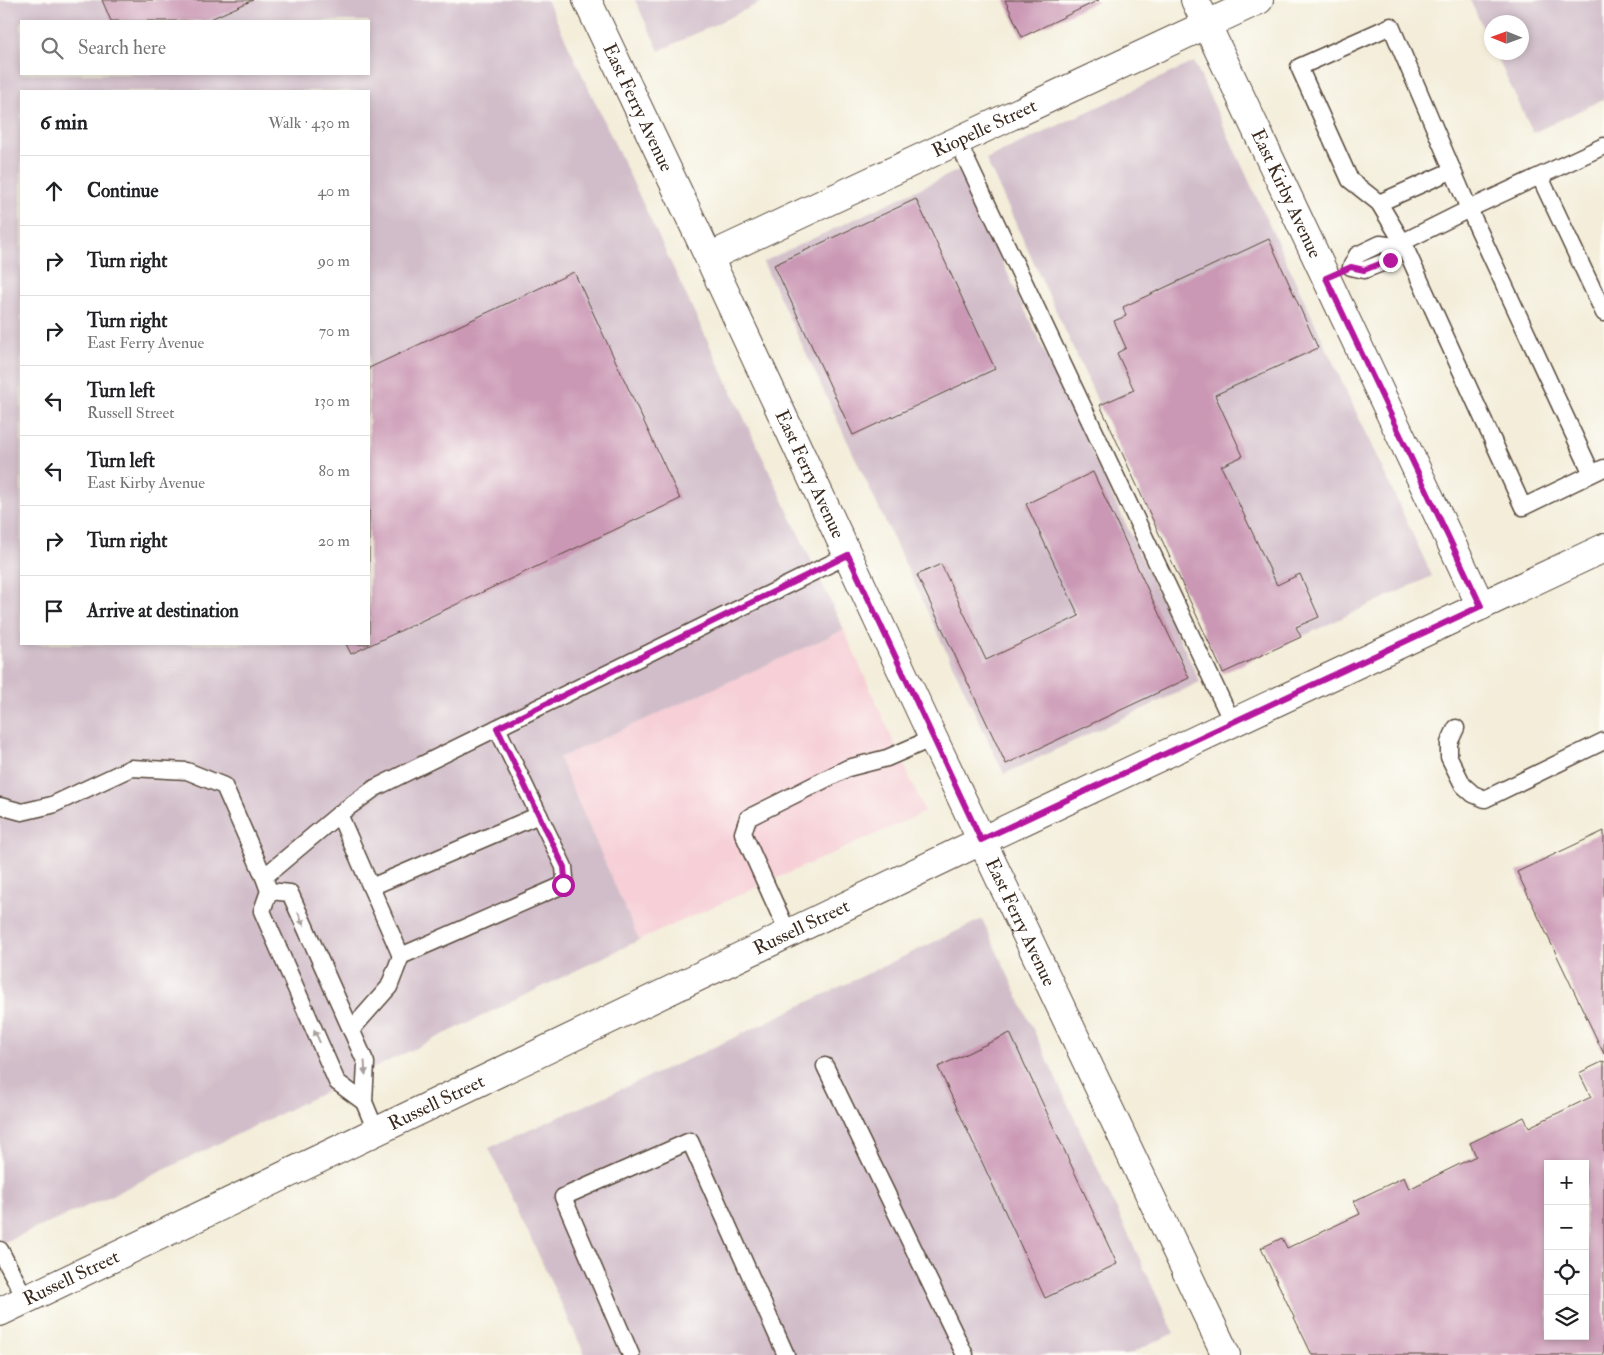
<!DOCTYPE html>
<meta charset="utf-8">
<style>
body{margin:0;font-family:"IM FELL Double Pica",serif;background:#f2f2f2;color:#202124}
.controls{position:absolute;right:15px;bottom:15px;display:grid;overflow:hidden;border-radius:0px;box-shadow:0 2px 8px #0003}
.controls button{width:45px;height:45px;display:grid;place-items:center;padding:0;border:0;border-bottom:1px solid #e0e0e0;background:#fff;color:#202124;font:25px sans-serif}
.compass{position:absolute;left:1484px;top:15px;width:45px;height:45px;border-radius:50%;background:#fff;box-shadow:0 2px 8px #0003;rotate:271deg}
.stop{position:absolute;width:15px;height:15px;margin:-11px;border:4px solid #b5179e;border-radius:50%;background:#fff}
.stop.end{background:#b5179e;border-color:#fff;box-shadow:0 1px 5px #0008}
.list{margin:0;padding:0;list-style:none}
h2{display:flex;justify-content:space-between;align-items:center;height:65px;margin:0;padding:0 20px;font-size:21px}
h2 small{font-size:16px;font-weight:400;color:#757577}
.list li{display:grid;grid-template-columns:32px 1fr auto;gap:15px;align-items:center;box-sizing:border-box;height:70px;padding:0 20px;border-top:1px solid #e0e0e0}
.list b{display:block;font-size:19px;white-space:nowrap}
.list p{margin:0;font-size:16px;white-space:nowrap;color:#757577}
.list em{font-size:16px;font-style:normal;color:#757577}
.icon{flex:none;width:28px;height:28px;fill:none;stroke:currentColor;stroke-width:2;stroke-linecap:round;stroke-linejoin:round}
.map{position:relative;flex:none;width:1604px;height:1355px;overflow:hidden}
.search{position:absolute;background:#fff;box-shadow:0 2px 8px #0003;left:20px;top:20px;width:350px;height:55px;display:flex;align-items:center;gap:12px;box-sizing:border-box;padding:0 18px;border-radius:0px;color:#757577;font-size:19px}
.panel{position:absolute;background:#fff;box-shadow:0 2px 8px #0003;left:20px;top:90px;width:350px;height:555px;border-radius:0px}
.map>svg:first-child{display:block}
.built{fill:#f6cfd7}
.industrial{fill:#d1bdc9;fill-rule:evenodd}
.building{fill:#ca97b4;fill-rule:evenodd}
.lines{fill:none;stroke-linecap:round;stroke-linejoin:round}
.lane-casing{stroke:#57473a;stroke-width:19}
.street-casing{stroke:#57473a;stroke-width:30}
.secondary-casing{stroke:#57473a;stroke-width:30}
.lane{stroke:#fff;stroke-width:16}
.street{stroke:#fff;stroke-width:28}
.secondary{stroke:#fff;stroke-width:28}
.oneway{fill:#a79f9a}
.route{stroke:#b5179e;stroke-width:6}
.labels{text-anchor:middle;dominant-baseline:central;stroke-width:5;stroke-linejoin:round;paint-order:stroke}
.street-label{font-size:19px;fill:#3b2a1e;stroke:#fdfcf7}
</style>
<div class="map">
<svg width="1604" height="1355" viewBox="0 0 1604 1355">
<rect width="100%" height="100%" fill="#fdfcf7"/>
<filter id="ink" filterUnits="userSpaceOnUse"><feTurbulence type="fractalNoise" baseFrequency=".02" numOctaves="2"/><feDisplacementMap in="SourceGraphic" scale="10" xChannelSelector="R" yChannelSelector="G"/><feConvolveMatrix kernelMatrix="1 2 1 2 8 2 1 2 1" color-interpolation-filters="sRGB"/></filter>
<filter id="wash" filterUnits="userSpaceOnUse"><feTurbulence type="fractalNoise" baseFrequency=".0096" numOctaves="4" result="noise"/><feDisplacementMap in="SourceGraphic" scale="20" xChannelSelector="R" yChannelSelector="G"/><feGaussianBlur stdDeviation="1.12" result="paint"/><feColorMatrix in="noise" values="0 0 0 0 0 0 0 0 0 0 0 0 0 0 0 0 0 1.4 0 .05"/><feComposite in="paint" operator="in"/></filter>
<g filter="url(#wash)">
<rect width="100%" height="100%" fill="#f3edd9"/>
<!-- built -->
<path class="built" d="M844,630L925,812L639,940L559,758Z"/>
<!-- industrial -->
<g class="industrial">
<path d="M0,0H547L844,630L559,758L639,940L108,1197L0,1244ZM21,21H369V74H21ZM21,91H369V644H21Z"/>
<path d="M635,0H766L659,51Z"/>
<path d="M1470,0H1604V99L1533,133L1495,53L1522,52V22H1492L1491,46Z"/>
<path d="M1194,62L1432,576L1223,673L986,159Z"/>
<path d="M959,170L1200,682L1004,774L763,262Z"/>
<path d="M982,919L1174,1333L1128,1355H585L489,1148L693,1057Z"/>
</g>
<g id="blocks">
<!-- building -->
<g class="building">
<path d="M102,0H253L206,21H111Z"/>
<path d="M1005,0H1099L1022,37Z"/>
<path d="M916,199L995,369L853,435L774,265Z"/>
<path d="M1269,239L1318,348L1215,395L1243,456L1221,466L1277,585L1300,574L1319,617L1296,627L1301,637L1223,673L1100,405L1134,390L1117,353L1126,348L1114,321L1126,316L1123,307Z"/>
<path d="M574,272L680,499L351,654L346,644H369V368Z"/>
<path d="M1093,472L1189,678L1006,764L917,575L941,564L986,660L1079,616L1026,504Z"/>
<path d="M1604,831V1054L1517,872Z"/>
<path d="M1010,1033L1117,1264L1045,1298L938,1067Z"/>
<path d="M1604,1061V1355H1312L1261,1248L1282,1238L1287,1248L1360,1214L1354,1201L1404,1177L1409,1189L1476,1156L1470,1143L1524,1117L1529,1127L1591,1097L1579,1073ZM1548,1164H1585V1336H1548Z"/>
</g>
</g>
</g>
<g filter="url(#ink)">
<use href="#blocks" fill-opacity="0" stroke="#57473a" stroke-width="1"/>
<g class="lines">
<!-- lane casing -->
<g class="lane-casing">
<g id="lane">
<path d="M957,140L1232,722"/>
<path d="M1540,177L1604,313"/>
<path d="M1379,203L1453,170"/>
<path d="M1395,246L1390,260L1364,270L1351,267L1357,255L1380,244L1395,246L1469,209L1604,146"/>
<path d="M1592,474L1469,209L1391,26L1299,67L1350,180L1379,203L1403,243L1523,507L1604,468"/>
<path d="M1456,728L1449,743V757L1463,785L1473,794L1485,799L1604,741"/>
<path d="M0,806L22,812L52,805L131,768L187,771L224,786L264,877"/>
<path d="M339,814L401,956"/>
<path d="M371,887L539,815"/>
<path d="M269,891L290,893L366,1063L364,1102L376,1131"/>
<path d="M788,933L743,833L748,818L848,768L887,758L933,738"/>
<path d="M351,1030L389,987L401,956L563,885L565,878L564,867L497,728"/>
<path d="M825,1066L965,1355"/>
<path d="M364,1102L337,1082L262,911L269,891L264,877L339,814L375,788L848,555"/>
<path d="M0,1250L26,1300"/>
<path d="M631,1355L563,1197L690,1141L786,1355"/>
</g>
</g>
<!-- street casing -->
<g class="street-casing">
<g id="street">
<path id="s1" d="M1195,0L1481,606"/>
<path id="s2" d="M709,257L1259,0"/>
</g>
</g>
<!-- secondary casing -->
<g class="secondary-casing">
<g id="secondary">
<path id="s3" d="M587,0L697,232L933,738L1226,1355"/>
<path id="s4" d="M0,1312L981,841L1604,548"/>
</g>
</g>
<!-- lane -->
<use href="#lane" class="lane"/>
<!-- street -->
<use href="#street" class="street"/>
<!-- secondary -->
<use href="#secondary" class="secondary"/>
</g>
<!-- one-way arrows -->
<defs><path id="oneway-solid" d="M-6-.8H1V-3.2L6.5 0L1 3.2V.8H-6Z" transform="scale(1.25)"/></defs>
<g class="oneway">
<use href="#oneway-solid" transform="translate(301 919) rotate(66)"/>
<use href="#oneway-solid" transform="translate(317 1036) rotate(-114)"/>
<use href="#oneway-solid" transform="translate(365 1068) rotate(86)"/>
</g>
</g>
<g class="lines" filter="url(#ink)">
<!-- route -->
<path class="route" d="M563,885L565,878L564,867L497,728L848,555L981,840L1481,606L1326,278L1351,267L1364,270L1390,260"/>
</g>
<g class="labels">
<!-- street labels -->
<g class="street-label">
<text stroke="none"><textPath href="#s3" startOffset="119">East Ferry Avenue</textPath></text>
<text stroke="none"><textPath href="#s2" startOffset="304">Riopelle Street</textPath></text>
<text stroke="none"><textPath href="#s1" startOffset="214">East Kirby Avenue</textPath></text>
<text stroke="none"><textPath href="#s3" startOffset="524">East Ferry Avenue</textPath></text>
<text stroke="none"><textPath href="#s3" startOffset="1019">East Ferry Avenue</textPath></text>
<text stroke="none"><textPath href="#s4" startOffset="889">Russell Street</textPath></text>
<text stroke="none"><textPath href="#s4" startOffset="484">Russell Street</textPath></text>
<text stroke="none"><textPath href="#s4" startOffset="79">Russell Street</textPath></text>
</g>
</g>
</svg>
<div class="controls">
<button>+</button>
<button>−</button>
<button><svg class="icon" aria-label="locate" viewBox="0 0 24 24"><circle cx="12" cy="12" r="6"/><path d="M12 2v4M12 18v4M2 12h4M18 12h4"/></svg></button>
<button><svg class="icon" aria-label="layers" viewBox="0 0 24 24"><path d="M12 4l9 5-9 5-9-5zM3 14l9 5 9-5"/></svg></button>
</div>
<svg class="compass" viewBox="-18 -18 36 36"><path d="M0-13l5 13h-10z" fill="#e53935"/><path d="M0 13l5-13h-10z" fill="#757577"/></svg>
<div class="stop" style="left:563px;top:885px"></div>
<div class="stop end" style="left:1390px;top:260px"></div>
<div class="search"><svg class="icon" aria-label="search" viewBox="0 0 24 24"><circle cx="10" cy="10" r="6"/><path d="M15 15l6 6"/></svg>Search here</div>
<section class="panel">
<h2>6 min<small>Walk · 430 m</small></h2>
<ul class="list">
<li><svg class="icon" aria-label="ahead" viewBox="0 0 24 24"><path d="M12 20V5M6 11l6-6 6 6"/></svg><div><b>Continue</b></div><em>40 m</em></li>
<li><svg class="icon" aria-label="right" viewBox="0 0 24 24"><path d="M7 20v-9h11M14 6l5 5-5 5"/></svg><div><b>Turn right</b></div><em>90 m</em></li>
<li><svg class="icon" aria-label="right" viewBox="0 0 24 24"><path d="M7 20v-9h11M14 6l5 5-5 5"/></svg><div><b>Turn right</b><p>East Ferry Avenue</p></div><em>70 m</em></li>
<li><svg class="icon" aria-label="left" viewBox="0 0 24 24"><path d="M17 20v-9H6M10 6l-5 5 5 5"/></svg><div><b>Turn left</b><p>Russell Street</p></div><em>130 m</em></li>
<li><svg class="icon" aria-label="left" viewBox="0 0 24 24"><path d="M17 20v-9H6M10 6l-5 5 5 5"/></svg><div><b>Turn left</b><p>East Kirby Avenue</p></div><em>80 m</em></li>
<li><svg class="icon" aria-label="right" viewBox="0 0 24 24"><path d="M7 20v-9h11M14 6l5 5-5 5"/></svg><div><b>Turn right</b></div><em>20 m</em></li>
<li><svg class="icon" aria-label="arrive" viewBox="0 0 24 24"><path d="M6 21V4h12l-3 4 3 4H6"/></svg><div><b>Arrive at destination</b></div></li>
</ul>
</section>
</div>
